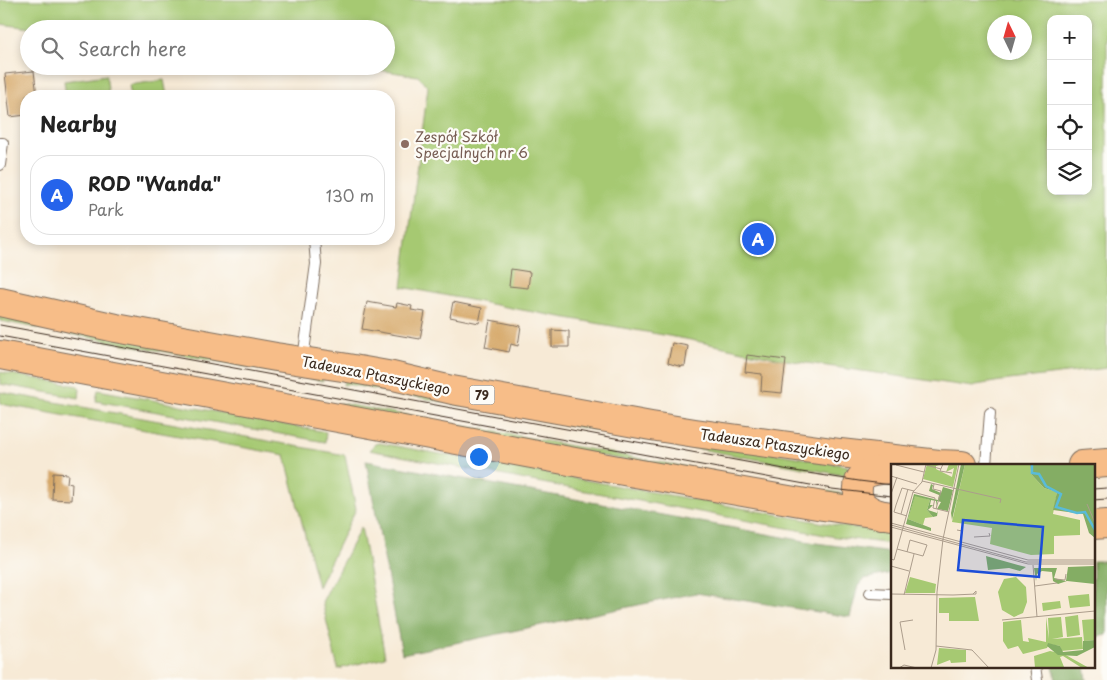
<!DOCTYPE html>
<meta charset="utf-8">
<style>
body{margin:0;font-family:"Playpen Sans",sans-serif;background:#f6f6f6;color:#222}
.controls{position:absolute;right:15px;top:15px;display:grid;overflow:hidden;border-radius:10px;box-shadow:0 2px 8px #0003}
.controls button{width:45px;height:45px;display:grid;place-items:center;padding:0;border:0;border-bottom:1px solid #e0e0e0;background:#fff;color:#222;font:25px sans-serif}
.compass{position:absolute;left:987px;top:15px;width:45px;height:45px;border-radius:50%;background:#fff;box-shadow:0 2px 8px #0003;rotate:355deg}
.you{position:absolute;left:478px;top:456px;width:18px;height:18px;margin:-12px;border:4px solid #fff;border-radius:50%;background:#1a73e8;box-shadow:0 0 0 8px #1a73e833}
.badge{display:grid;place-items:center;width:32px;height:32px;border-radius:50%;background:#2563eb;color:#fff;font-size:16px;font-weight:700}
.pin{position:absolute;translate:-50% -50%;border:2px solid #fff;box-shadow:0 1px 5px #0006}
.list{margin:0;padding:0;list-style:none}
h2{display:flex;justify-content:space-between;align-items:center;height:65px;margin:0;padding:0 20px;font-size:21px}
h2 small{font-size:16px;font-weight:400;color:#767676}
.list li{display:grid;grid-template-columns:32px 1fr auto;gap:15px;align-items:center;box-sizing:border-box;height:80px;margin:0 10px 10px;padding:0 10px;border:1px solid #e0e0e0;border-radius:20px}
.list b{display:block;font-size:19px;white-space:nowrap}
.list p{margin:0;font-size:16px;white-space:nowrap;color:#767676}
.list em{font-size:16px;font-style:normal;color:#767676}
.icon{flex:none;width:28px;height:28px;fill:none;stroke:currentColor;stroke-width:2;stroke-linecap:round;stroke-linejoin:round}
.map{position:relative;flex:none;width:1107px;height:680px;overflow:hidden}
.search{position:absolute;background:#fff;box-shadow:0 2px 8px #0003;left:20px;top:20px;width:375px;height:55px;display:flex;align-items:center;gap:12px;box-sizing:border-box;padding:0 18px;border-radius:28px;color:#767676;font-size:19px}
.panel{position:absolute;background:#fff;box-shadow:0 2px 8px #0003;left:20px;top:90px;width:375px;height:155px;border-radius:20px}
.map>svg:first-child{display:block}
.green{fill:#a6c972;stroke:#707a48;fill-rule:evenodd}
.forest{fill:#84ad64;stroke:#606c41}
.building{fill:#d6a869}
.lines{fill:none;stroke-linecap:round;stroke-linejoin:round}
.service-casing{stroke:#7d6d5e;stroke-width:12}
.primary-casing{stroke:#7d6d5e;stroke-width:30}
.service{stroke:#fff;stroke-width:10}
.primary{stroke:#f7bd88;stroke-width:28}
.tram{stroke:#3b2a1e;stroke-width:1}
.education-dot{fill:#8d6e63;stroke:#fdfcf7;stroke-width:2}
.labels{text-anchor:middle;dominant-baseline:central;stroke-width:4.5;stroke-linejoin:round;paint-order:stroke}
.shield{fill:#fdfcf7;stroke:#75695f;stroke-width:1}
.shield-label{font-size:12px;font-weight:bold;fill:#3b2a1e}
.education-label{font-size:14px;fill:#785e54;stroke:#fdfcf7;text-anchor:start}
.street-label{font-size:14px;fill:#3b2a1e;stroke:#fdfcf7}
.inset-river{fill:none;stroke:#5abbd8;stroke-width:2.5}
.inset-road{fill:none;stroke:#ac9d8c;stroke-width:1}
.view{fill:#1d4ed8;fill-opacity:0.15;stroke:#1d4ed8;stroke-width:2.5}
.inset-edge{fill:none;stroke:#3b2a1e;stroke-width:2.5}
</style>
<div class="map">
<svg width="1107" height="680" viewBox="0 0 1107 680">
<rect width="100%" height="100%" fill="#fdfcf7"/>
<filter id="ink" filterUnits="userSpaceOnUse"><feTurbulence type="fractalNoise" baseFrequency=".02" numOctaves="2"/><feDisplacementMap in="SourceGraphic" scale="10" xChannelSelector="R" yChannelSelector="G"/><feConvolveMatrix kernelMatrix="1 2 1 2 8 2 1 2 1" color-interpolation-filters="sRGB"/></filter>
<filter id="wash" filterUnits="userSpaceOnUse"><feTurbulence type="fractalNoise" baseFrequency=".0096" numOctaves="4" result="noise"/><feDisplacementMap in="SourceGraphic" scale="20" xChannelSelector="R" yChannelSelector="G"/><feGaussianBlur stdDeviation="1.12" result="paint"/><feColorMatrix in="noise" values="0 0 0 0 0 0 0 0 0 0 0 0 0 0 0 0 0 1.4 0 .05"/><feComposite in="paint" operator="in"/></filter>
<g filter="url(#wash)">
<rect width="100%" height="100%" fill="#f7ead6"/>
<!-- green -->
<g class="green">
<path d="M0,0H1107V368L1001,381L976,385L973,387L786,360L686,339L522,310L402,287L428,87L418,76L353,66H386V29H39L0,24ZM1051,19H1088V191H1051ZM994,22H1024V52H994Z"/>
<path d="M106,75L109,96H66L64,81Z"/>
<path d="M164,80L167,96H131L129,85Z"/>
<path d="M0,312L324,374L323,381L0,321Z"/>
<path d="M0,372L78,386L80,389L79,398L0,384Z"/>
<path d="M345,378L848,466L847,476L346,384L345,385H343Z"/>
<path d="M98,390L326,432L325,442L96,401Z"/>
<path d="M0,392L345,455L356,509L318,587L285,455L0,404Z"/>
<path d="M340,403L767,482L844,494L843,499L339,409Z"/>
<path d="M379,443L841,526L892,532V544L836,537L542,483L369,450L375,444Z"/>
<path d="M361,527L385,657L338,669L322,602Z"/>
</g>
<!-- forest -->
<g class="forest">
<path d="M366,461L816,543L892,553V573L864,579L858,586L850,617L696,593L402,654Z"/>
<path d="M1093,561H1107V635L1093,638Z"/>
<path d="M1053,666H1085L1087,680H1056Z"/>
</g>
<g id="blocks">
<!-- building -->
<g class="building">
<path d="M34,71L37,96H26V115L10,117L5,74Z"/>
<path d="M511,269L530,272L528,288L509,286Z"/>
<path d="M367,302L396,307L397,303L412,306L411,310L425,312L420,339L362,329Z"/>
<path d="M453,302L482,308L479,323L450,317Z"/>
<path d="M490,320L521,326L518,346L511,344L509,352L485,347Z"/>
<path d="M552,330L569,331V347H552Z"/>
<path d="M672,343L688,346L685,366H682V367L668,363Z"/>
<path d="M747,355L786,360L782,393L761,391L762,374L745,372Z"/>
<path d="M53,473L68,474L67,483L72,484L71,500L52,499Z"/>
</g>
</g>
</g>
<g filter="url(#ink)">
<use href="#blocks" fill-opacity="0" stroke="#7d6d5e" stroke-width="1"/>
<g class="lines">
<!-- service casing -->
<g class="service-casing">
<g id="service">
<path d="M0,143H3L0,165"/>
<path d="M303,359L316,264L314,239"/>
<path d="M986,465L990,413"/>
<path d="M870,593L892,594"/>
<path d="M1035,666L1037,680"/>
</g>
</g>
<!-- primary casing -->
<g class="primary-casing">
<g id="primary">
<path d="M0,302L116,328L276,357L342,367L393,376L452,390L651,426L695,433L840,453L939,464L962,465"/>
<path d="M0,355L618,470L823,506L892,516"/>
<path d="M1082,465L1107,463"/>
<path d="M882,515C868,511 856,504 858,488C858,484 859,480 862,477C869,470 882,470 892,469"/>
<path d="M1093,525L1107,524"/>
</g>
</g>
<!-- service -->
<use href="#service" class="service"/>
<!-- primary -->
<use href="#primary" class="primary"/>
<!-- tram -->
<g class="tram">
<path d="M0,325L795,471L859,481L892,485"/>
<path d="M0,336L783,480L832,489L892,496"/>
<path d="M1093,489L1107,488"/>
<path d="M1093,500L1107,499"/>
</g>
</g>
</g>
<!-- markers -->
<circle class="education-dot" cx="405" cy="144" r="5"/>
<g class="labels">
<!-- shield labels -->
<rect class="shield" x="469.5" y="385.5" width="25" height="19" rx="4"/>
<g class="shield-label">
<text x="482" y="395">79</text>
</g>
<!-- education labels -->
<g class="education-label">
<text x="415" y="136">Zespół Szkół<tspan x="415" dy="16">Specjalnych nr 6</tspan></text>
</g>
<!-- street labels -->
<g class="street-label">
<text transform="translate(376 375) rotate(11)">Tadeusza Ptaszyckiego</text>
<text transform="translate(775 444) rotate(8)">Tadeusza Ptaszyckiego</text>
</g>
</g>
<!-- overview -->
<g transform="translate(891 464)">
<rect width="204" height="204" fill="#f7ead6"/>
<path d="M36,0H51L45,2V5L61,13L63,4L55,8L58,0H67L62,23L32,15ZM74,0H139L140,10L153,24L166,28L162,50L189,56V71L163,72V90L140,91L99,80L101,64L61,58ZM24,31L39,36L36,46L42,53L34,54L32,61L17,55ZM19,113L45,120L44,129H14ZM125,113L135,123L136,138L132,149L123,153L111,146L107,128L113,115ZM198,130L199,142L179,144L177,132ZM84,133L88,157H58V149H48V134ZM169,137L170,144L152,147L151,139ZM187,151L189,171L176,173L174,153ZM155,153L158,175L157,154L170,153L172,173L161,175L191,173L192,185L170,187L169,182L158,180L156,184L132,190L127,182L117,185L112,177V158L130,156L132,177L138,178L137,174L155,178ZM204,155V176L193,177L191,156ZM48,184L75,186V198L60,199L59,196L46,201ZM159,187L173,190L198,204H191L172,192L169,193L173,203L144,204L143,192Z" fill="#a6c972"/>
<path d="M70,0H74L61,56L60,49ZM139,0H204V74L198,69L192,50L162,46L166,28L153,24L140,10ZM40,20L42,21L41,25L50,29L52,23L62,26L57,47L46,45L50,38L46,37L45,43V37L40,36L39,41H42L37,46L46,49L47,46L46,52L42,53L36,46L39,36L24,32L17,55L40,64V67L15,60L23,30L47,36L48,31L38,27ZM95,92L127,101L135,103L129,107L118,104L97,106ZM203,102L204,120L176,117L167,120L162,117L161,108L151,107L146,110L145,117L143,104H166L163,114L175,117L177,103ZM204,176V183L186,192L167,191L156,182L157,179L169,182L172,188L192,186V177Z" fill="#84ad64"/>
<path class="inset-river" d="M141,0V9L148,10L155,22L170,30L165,43L186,49L194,48L204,66"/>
<path class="inset-road" d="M52,0L49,7L61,9M5,1L33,8M35,1L50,5M0,12L26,20M31,17L110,35L109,39M43,20L42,25L50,27L45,45M22,28L44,34L42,44L58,48M0,30L6,13M196,40L204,59M10,50L17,25M16,52L3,48L5,41L11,24L23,27M0,59L137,96H204M0,61L135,98H204M0,63L137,100H204M66,66L71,67L69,78M83,73L99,72L98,69M6,85L32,92L36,81L19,76L16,88M0,95L3,96L22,28L31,18L35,0M142,101L146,153M0,102L18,107M164,115L174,116L175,110M144,122L166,119M0,130L62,131L85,130V127L82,130M13,131L23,90M111,156L204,147M45,182L81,186L98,204M14,186L9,158L22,156M8,204L13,201L26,204M40,204L45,186L46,128L52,75L68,0"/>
<path class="view" d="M72,56L152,63L148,113L67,106Z"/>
<rect width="204" height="204" class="inset-edge"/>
</g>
</svg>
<div class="controls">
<button>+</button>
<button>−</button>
<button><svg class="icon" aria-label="locate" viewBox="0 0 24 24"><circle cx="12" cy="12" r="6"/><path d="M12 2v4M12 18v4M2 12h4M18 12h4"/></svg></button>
<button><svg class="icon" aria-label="layers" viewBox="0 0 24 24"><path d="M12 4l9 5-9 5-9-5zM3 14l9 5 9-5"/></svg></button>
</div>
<svg class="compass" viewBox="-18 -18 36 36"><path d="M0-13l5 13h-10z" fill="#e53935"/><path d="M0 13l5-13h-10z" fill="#767676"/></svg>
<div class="you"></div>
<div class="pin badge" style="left:758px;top:239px">A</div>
<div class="search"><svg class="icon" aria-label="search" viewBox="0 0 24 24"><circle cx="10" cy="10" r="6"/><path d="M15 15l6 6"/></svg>Search here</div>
<section class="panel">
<h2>Nearby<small></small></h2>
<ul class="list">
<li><span class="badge">A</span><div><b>ROD &quot;Wanda&quot;</b><p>Park</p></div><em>130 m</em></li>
</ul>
</section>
</div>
